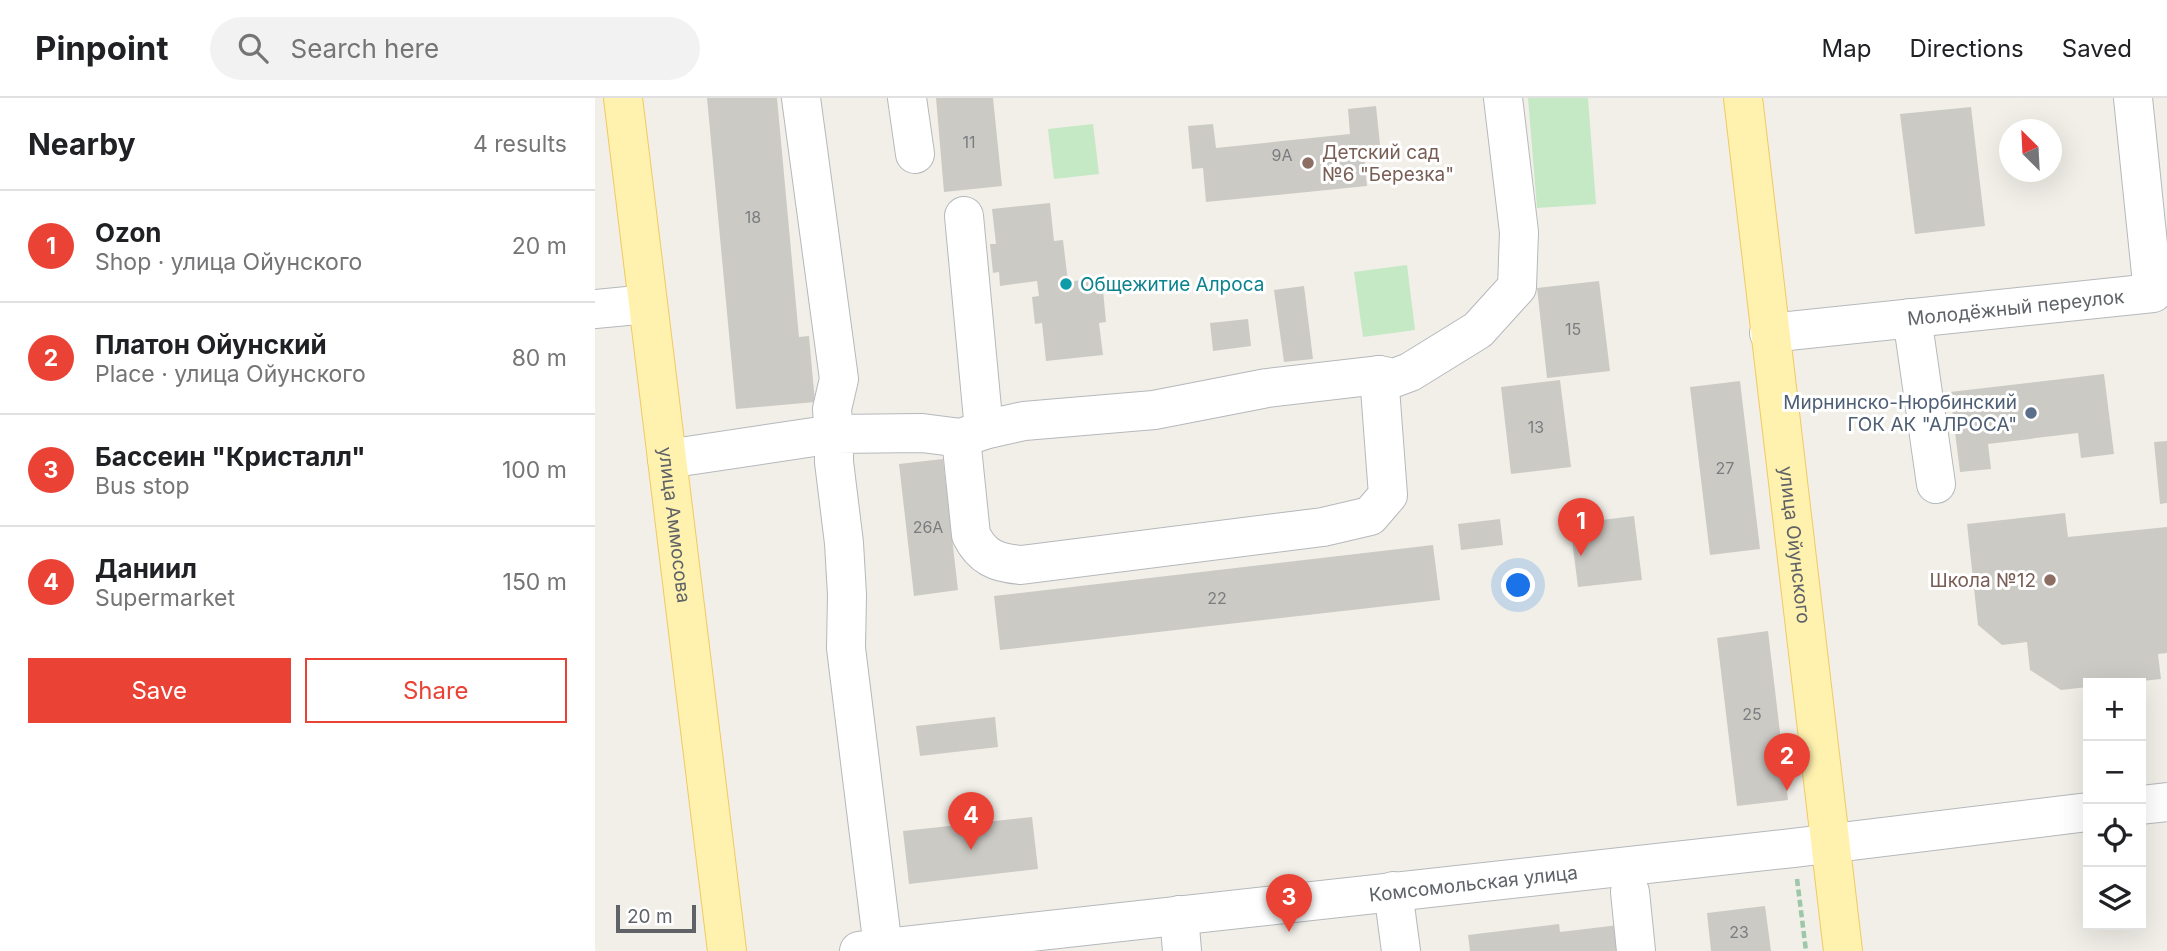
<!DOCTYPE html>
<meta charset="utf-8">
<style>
body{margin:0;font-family:Inter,sans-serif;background:#f2f2f2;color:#202124}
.controls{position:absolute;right:21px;bottom:21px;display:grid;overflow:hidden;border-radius:0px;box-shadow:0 7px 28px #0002}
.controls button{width:63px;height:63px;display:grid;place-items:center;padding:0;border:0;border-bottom:2px solid #e0e0e0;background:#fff;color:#202124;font:35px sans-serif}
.compass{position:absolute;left:1404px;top:21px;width:63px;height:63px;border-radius:50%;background:#fff;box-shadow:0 7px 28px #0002;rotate:336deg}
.scale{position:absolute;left:21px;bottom:18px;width:80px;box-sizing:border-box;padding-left:7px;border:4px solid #5f6368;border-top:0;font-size:19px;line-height:24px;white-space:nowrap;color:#5f6368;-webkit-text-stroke:5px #fff;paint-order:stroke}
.you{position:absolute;left:924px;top:488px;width:24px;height:24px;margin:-18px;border:5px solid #fff;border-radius:50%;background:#1a73e8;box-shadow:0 0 0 10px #1a73e833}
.badge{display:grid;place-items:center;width:46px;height:46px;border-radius:50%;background:#ea4335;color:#fff;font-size:23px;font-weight:700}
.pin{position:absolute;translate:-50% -58px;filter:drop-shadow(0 2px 4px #0008)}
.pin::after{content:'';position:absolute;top:37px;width:24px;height:21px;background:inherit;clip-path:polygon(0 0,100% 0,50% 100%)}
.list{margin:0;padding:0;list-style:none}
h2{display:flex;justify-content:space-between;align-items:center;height:91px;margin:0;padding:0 28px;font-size:30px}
h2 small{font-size:23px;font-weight:400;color:#757577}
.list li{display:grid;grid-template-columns:46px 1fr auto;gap:21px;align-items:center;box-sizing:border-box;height:112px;padding:0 28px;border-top:2px solid #e0e0e0}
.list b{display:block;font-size:26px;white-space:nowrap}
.list p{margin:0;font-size:23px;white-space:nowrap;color:#757577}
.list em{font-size:23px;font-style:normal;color:#757577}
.actions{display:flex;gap:14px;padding:21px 28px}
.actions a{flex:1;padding:16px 0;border:2px solid #ea4335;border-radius:0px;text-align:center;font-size:24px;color:#ea4335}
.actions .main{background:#ea4335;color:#fff}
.icon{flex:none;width:38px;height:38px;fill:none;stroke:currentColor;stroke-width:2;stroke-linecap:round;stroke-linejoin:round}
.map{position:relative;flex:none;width:1572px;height:853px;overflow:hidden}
header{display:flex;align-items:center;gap:42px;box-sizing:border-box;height:98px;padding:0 35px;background:#fff;border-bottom:2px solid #e0e0e0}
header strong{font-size:33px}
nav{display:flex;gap:38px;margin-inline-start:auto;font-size:24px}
.search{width:490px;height:63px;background:#f2f2f2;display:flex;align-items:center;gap:18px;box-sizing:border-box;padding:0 24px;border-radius:38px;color:#757577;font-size:26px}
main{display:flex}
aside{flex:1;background:#fff}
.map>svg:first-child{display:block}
.green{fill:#c5e8c5}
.building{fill:#cccac5}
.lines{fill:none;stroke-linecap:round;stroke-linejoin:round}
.minor-casing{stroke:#b5b8bc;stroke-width:40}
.major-casing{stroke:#f2c960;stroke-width:40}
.path{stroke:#9cc7a9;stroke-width:4.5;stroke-dasharray:7 3.5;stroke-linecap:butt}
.minor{stroke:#fff;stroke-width:38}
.major{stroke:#fff2af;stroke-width:38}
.education-dot{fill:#8d6e63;stroke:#fff;stroke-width:2.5}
.culture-dot{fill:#0f9aa8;stroke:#fff;stroke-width:2.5}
.service-dot{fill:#5c6f8a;stroke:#fff;stroke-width:2.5}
.labels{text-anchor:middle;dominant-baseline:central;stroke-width:6;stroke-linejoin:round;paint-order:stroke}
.number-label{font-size:16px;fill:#7a7d7f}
.education-label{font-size:19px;fill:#785e54;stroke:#fff;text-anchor:start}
.culture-label{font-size:19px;fill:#0d838f;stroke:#fff;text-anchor:start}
.street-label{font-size:19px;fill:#5f6368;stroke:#fff}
.service-label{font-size:19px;fill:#4e5e75;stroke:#fff;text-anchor:end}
</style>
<header>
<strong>Pinpoint</strong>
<div class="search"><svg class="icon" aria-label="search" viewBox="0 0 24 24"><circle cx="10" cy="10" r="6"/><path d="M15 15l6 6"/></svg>Search here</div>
<nav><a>Map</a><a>Directions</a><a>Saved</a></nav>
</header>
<main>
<aside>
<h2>Nearby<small>4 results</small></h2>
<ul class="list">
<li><span class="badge">1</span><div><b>Ozon</b><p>Shop · улица Ойунского</p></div><em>20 m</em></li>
<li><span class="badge">2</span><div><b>Платон Ойунский</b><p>Place · улица Ойунского</p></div><em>80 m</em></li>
<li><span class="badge">3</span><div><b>Бассеин &quot;Кристалл&quot;</b><p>Bus stop</p></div><em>100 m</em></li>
<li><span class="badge">4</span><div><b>Даниил</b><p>Supermarket</p></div><em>150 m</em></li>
</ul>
<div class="actions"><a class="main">Save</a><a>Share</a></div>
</aside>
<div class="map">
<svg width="1572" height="853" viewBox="0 0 1572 853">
<rect width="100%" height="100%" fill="#f1efe8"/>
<!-- green -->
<g class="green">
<path d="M933,0H993L1001,106L942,110Z"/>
<path d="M498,26L504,76L459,81L453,31Z"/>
<path d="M812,167L820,232L768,239L759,174Z"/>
</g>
<!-- building -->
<g class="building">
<path d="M112,0H182L204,239L214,238L220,304L141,311Z"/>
<path d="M341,0H398L407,88L349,94Z"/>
<path d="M781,8L786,56L769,57L772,88L611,104L608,70L597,71L593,28L618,26L621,50L755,36L753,11Z"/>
<path d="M1376,9L1390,128L1320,136L1305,16Z"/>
<path d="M455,105L459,143L468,142L473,184L499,180L500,192H508L511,224L504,225L508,257L451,263L447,225L440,226L437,199L444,198L442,183L405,188L404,174L398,175L395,146H401L397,111Z"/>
<path d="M1004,183L1015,273L952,280L942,190Z"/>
<path d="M709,188L718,261L689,264L679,192Z"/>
<path d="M653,221L656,248L618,253L615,225Z"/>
<path d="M1509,276L1519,356L1486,360L1483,335L1393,346L1396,371L1365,374L1355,294Z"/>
<path d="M965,282L976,369L916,376L906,289Z"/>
<path d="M1145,283L1165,451L1115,457L1095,289Z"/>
<path d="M1572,343V405L1565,406L1559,344Z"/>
<path d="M348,361L363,492L319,498L304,366Z"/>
<path d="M1470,415L1473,439L1572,429V555L1563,556L1566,581L1528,585H1493V589L1466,592L1435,572L1432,544L1407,547L1383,527L1372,426Z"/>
<path d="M1039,418L1047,482L983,489L975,426Z"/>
<path d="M905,421L908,447L866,452L863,426Z"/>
<path d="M838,447L845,502L405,552L399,498Z"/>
<path d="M1173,533L1193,702L1142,708L1122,540Z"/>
<path d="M400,619L403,649L325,658L321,628Z"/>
<path d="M437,719L443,771L314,786L308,733Z"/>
<path d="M1170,808L1176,853H1116L1112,815Z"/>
<path d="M964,826L965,834L1024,827L1027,853H875L873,837Z"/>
</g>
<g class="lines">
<!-- minor casing -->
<g class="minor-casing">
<g id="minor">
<path d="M312,0L320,56"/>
<path d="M369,118L389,332"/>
<path d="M0,211L53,206"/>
<path d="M1315,220L1320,240L1341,386"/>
<path id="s1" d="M1174,235L1558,195L1538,0"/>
<path d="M366,340L376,437C387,459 401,465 426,467L728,429L775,418L793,397L784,277"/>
<path d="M72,361L239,336L237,311L244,281L206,0"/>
<path d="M1546,707L1572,704"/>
<path d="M798,793L806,853"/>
<path d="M1035,794L1041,853"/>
<path d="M584,817L587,853"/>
<path d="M288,850L251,550L252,497L249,445L239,364V336L327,335L366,340L389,332L429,323L559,312L672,290L784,277L799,280L815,274L883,232L922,189L924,134L908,0"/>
<path id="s2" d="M264,853L1198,750L1493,714"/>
</g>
</g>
<!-- major casing -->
<g class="major-casing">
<g id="major">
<path id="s3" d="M28,0L132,853"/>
<path id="s4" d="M1148,0L1248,853"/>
</g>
</g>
<!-- path -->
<path class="path" d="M1202,781L1211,853"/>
<!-- minor -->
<use href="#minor" class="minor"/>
<!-- major -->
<use href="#major" class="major"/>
</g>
<!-- markers -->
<g class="education-dot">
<circle cx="713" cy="65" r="7"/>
<circle cx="1455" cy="482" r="7"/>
</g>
<circle class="culture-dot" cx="471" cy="186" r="7"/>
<circle class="service-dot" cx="1436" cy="315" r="7"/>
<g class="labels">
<!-- number labels -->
<g class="number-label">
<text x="374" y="44">11</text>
<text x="687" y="57">9А</text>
<text x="158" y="119">18</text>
<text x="978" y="231">15</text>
<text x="941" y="329">13</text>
<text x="1130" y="370">27</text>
<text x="333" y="429">26А</text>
<text x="622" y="500">22</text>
<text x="1157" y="616">25</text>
<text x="1144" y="834">23</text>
</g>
<!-- education labels -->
<g class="education-label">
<text x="727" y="54">Детский сад<tspan x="727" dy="22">№6 "Березка"</tspan></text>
<text x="1441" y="482" text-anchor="end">Школа №12</text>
</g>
<!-- culture labels -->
<g class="culture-label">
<text x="485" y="186">Общежитие Алроса</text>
</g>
<!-- street labels -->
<g class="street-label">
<text stroke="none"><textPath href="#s1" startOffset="248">Молодёжный переулок</textPath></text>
<text stroke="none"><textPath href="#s3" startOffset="430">улица Аммосова</textPath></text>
<text stroke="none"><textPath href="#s4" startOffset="450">улица Ойунского</textPath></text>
<text stroke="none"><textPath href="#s2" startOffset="618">Комсомольская улица</textPath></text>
</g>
<!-- service labels -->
<g class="service-label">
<text x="1422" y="304">Мирнинско-Нюрбинский<tspan x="1422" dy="22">ГОК АК "АЛРОСА"</tspan></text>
</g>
</g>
</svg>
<div class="controls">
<button>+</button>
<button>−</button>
<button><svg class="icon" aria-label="locate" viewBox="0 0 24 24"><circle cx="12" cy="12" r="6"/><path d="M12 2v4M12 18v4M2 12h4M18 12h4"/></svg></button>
<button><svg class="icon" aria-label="layers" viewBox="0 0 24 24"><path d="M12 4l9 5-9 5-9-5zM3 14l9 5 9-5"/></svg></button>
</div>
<svg class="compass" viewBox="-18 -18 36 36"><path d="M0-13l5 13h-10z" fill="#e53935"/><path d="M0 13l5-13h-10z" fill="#757577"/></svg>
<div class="scale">20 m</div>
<div class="you"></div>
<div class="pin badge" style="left:986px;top:458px">1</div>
<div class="pin badge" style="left:1192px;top:693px">2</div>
<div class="pin badge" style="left:694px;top:834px">3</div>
<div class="pin badge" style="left:376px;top:752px">4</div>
</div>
</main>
